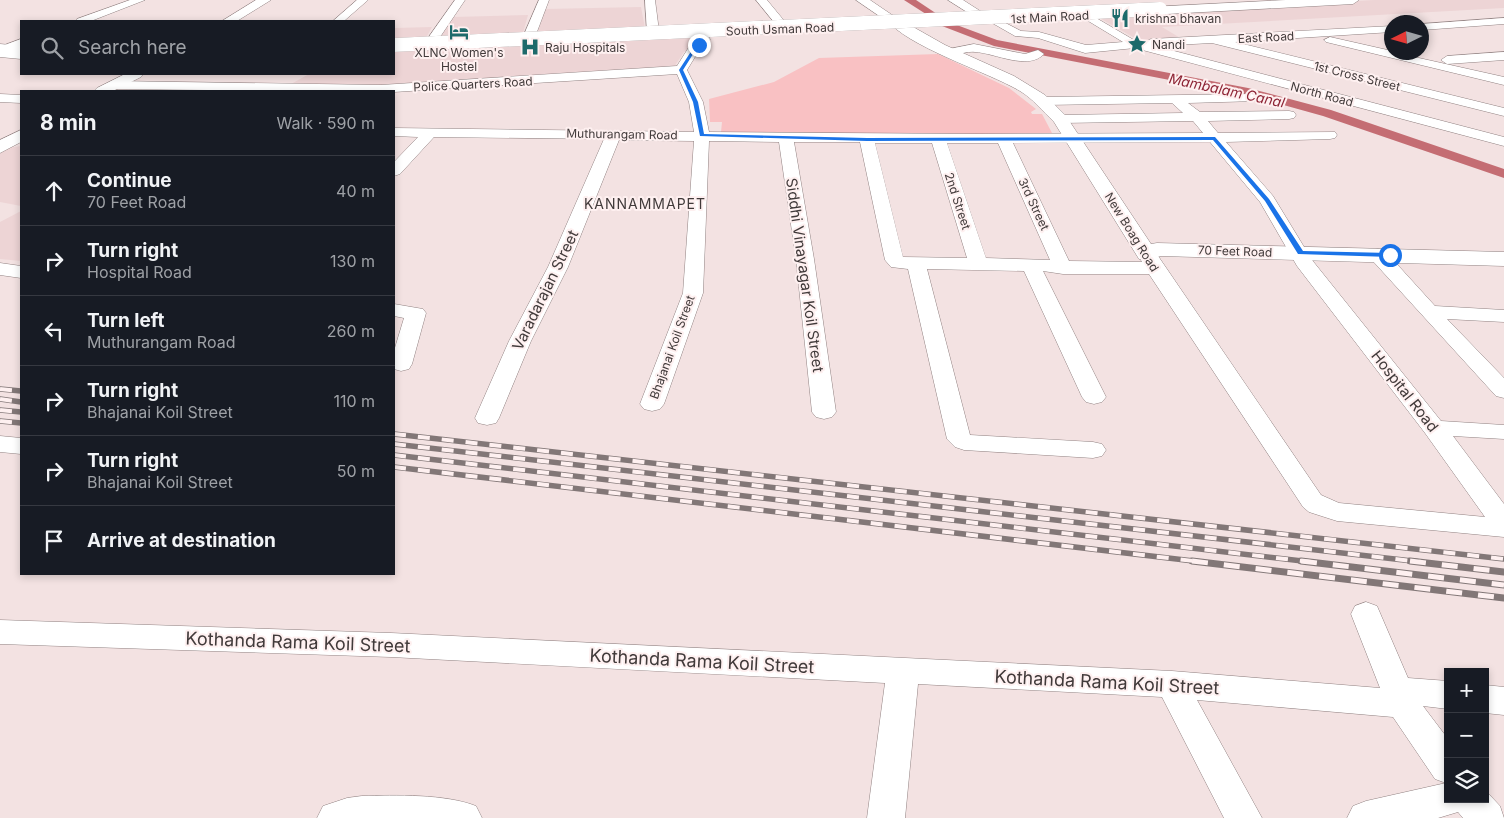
<!DOCTYPE html>
<meta charset="utf-8">
<style>
body{margin:0;font-family:Inter,sans-serif;background:#20242c;color:#f1f3f6}
.controls{position:absolute;right:15px;bottom:15px;display:grid;overflow:hidden;border-radius:0px;box-shadow:0 2px 8px #0003}
.controls button{width:45px;height:45px;display:grid;place-items:center;padding:0;border:0;border-bottom:1px solid #363941;background:#171b24;color:#f1f3f6;font:25px sans-serif}
.compass{position:absolute;left:1384px;top:15px;width:45px;height:45px;border-radius:50%;background:#171b24;box-shadow:0 2px 8px #0003;rotate:265deg}
.stop{position:absolute;width:15px;height:15px;margin:-11px;border:4px solid #1a73e8;border-radius:50%;background:#fff}
.stop.end{background:#1a73e8;border-color:#fff;box-shadow:0 1px 5px #0008}
.list{margin:0;padding:0;list-style:none}
h2{display:flex;justify-content:space-between;align-items:center;height:65px;margin:0;padding:0 20px;font-size:21px}
h2 small{font-size:16px;font-weight:400;color:#9ea1a6}
.list li{display:grid;grid-template-columns:32px 1fr auto;gap:15px;align-items:center;box-sizing:border-box;height:70px;padding:0 20px;border-top:1px solid #363941}
.list b{display:block;font-size:19px;white-space:nowrap}
.list p{margin:0;font-size:16px;white-space:nowrap;color:#9ea1a6}
.list em{font-size:16px;font-style:normal;color:#9ea1a6}
.icon{flex:none;width:28px;height:28px;fill:none;stroke:currentColor;stroke-width:2;stroke-linecap:round;stroke-linejoin:round}
.map{position:relative;flex:none;width:1504px;height:818px;overflow:hidden}
.search{position:absolute;background:#171b24;box-shadow:0 2px 8px #0003;left:20px;top:20px;width:375px;height:55px;display:flex;align-items:center;gap:12px;box-sizing:border-box;padding:0 18px;border-radius:0px;color:#9ea1a6;font-size:19px}
.panel{position:absolute;background:#171b24;box-shadow:0 2px 8px #0003;left:20px;top:90px;width:375px;height:485px;border-radius:0px}
.map>svg:first-child{display:block}
.built{fill:#edd4d5}
.green{fill:#f9c1c3}
.lines{fill:none;stroke-linecap:round;stroke-linejoin:round}
.canal{fill:#c46d73;fill-rule:evenodd}
.minor-casing{stroke:#918282;stroke-width:1}
.tertiary-casing{stroke:#918282;stroke-width:1}
.secondary-casing{stroke:#918282;stroke-width:1}
.minor{fill:#fff;fill-rule:evenodd}
.tertiary{fill:#fff;fill-rule:evenodd}
.secondary{fill:#fff;fill-rule:evenodd}
.rail-far1-casing{stroke:#827777;stroke-width:5.5}
.rail-casing{stroke:#827777;stroke-width:7}
.rail-far1{stroke:#fef0f0;stroke-width:4;stroke-dasharray:12;stroke-linecap:butt}
.rail{stroke:#fef0f0;stroke-width:5;stroke-dasharray:16;stroke-linecap:butt}
.secondary-bridge-casing{stroke:#918282;stroke-width:14;stroke-linecap:butt}
.secondary-bridge{stroke:#fff;stroke-width:14}
.route{fill:#1a73e8}
.labels{text-anchor:middle;dominant-baseline:central;stroke-width:4;stroke-linejoin:round;paint-order:stroke}
.far-street-label{font-size:12px;fill:#413a3a;stroke:#fef0f0}
.far-poi-label{font-size:12px;fill:#413a3a;stroke:#fef0f0;text-anchor:start}
.far-water-label{font-size:14px;font-style:italic;fill:#8d2435;stroke:#fef0f0}
.far-neighbourhood-label{font-size:14px;letter-spacing:1px;fill:#413a3a;stroke:#fef0f0}
.street-label{font-size:15px;fill:#413a3a;stroke:#fef0f0}
.near-street-label{font-size:18px;fill:#413a3a;stroke:#fef0f0}
</style>
<div class="map">
<svg width="1504" height="818" viewBox="0 0 1504 818">
<rect width="100%" height="100%" fill="#f3e2e2"/>
<!-- built -->
<g class="built">
<path d="M1374,0H1504V8L1162,27L1182,39L1140,41L1096,16Z"/>
<path d="M641,7L645,28L537,34L545,9Z"/>
<path d="M528,15L523,33L440,37L453,17Z"/>
<path d="M432,27L426,38L394,39V28Z"/>
<path d="M697,35L699,40L684,52L674,67L383,86L291,84L309,74H394V47Z"/>
<path d="M21,146V206L0,202V153L7,148Z"/>
<path d="M21,211V261L0,259V222Z"/>
</g>
<!-- green -->
<path class="green" d="M938,54L1009,88L1036,109L1031,112L1032,114H1042L1052,133L1018,136L721,132L722,122H710L709,99L774,82L819,58Z"/>
<g class="lines">
<!-- canal -->
<g class="canal">
<path d="M904,0H916L937,14L932,17L929,16Z"/>
<path d="M946,21L997,40L1248,88L1331,110L1504,169V178L1323,116L1247,95L994,46L942,26V22Z"/>
</g>
<!-- minor casing -->
<g class="minor-casing">
<g id="minor">
<path d="M130,0H145L91,21H76L77,19Z"/>
<path d="M357,0H368L344,21H333Z"/>
<path d="M455,0H465L436,43H428L426,41Z"/>
<path d="M539,0H549L535,37L533,39H525L523,37Z"/>
<path d="M645,0H655L659,31L657,33L653,34L647,31Z"/>
<path d="M756,0H767L786,23L788,25L786,27H778Z"/>
<path d="M1079,8L1139,43L1146,44L1147,41L1151,39L1392,26V32L1235,42L1504,108V116L1212,43L1155,46L1504,137V146L1135,48L1085,53L1038,38L1015,36L987,20L992,17L996,18L1021,31L1039,32L1086,45L1123,42L1075,13L1074,11Z"/>
<path d="M1504,18V24L1422,30V24Z"/>
<path d="M702,29L708,32L710,40L698,52L687,70L703,102L709,132L979,134L1203,133L1193,121L1060,123L1055,122L1053,119L1055,116L1060,115L1183,113L1172,103L1043,105L1036,101L1043,97L1252,94L1257,95L1259,98L1257,101L1188,103L1200,112L1289,111L1294,112L1296,115L1294,118L1289,119L1208,121L1218,133L1335,132L1337,135L1335,138L1330,139L1226,142L1273,196L1312,260L1441,421L1504,425V439L1453,436L1504,504V537L1337,521L1309,512L1303,507L1149,274H1063L1043,271L1106,397L1102,402L1094,404L1086,402L1082,397L1024,271L927,269L970,435L1093,442L1102,444L1106,450L1102,456L1093,458L964,450L955,447L947,439L908,269L891,267L885,260L860,142H794L814,259L836,412L832,417L824,419L816,417L812,412L796,259L779,142L709,141L703,293L664,404L660,409L652,411L644,409L640,404L683,293L694,141L619,140L568,267L531,341L499,418L496,423L487,425L478,423L475,418L509,341L548,267L604,139L434,137L400,174L394,176V162L418,137L394,136V128L694,132L689,102L677,74L394,92L114,89L107,85L114,81L381,85L677,66L689,47L698,39L696,32ZM1210,142L1260,202L1297,266L1425,433L1485,517L1339,503L1321,495L1154,250L1147,248L1140,250L1138,254L1142,262L1069,261L1013,143ZM875,143H932L967,258L903,257ZM947,143H998L1050,260L986,258Z"/>
<path d="M1330,37L1392,51V52L1504,77V85L1326,42L1324,40Z"/>
<path d="M21,39V47L6,53L0,49L2,46Z"/>
<path d="M974,44L1025,54L1038,50L1044,54C1028,71 995,53 975,52C967,51 956,55 948,57L942,53L944,50Z"/>
<path d="M1504,52V60L1447,64L1441,60L1447,56Z"/>
<path d="M0,94L21,95V103L0,102Z"/>
<path d="M1378,249L1385,251L1435,306L1504,310V322L1447,319L1504,378V398L1496,396L1371,259L1369,255L1371,251Z"/>
<path d="M0,263L21,266V278L0,275Z"/>
<path d="M394,304L423,309L426,313L412,364L409,369L401,371L394,369V351L404,318L394,316Z"/>
<path d="M0,436L21,438V454L0,452Z"/>
<path d="M1366,602L1377,606L1408,678L1448,681V709L1423,706L1448,739V799H1485V790L1500,806L1504,818H1463L1458,812L1438,818H1347L1353,806L1366,801L1446,783L1435,779L1393,717L1197,700L1262,818H1224L1162,697L918,684L905,818H867L885,683L391,657L0,644V620L391,633L1172,671L1380,688L1351,614L1355,606Z"/>
<path d="M1485,685L1504,687V715L1485,713Z"/>
<path d="M362,796C395,795 446,794 476,806L482,818H317L323,806L347,798Z"/>
</g>
</g>
<!-- tertiary casing -->
<g class="tertiary-casing">
<g id="tertiary">
<path d="M856,0H870L898,19L892,23L888,22Z"/>
<path d="M948,0H963L988,16L982,20L978,19Z"/>
<path d="M0,44L21,46V54L0,52Z"/>
<path d="M125,74H143L141,77L113,91H94L97,88Z"/>
<path d="M21,130V142L0,153V140Z"/>
</g>
</g>
<!-- secondary casing -->
<g class="secondary-casing">
<g id="secondary">
<path d="M256,0H271L237,21H222Z"/>
<path d="M1286,0H1359L1353,4L1130,16L1124,12L1130,8Z"/>
<path d="M892,15L945,45L1014,76L1045,95L1066,116L1151,244L1157,243L1504,252V266L1161,256L1147,260L1139,259L1054,122C1043,111 1033,99 1020,91C986,71 907,47 886,19Z"/>
<path d="M0,49L21,51V59L0,57Z"/>
</g>
</g>
<!-- minor -->
<use href="#minor" class="minor"/>
<!-- tertiary -->
<use href="#tertiary" class="tertiary"/>
<!-- secondary -->
<use href="#secondary" class="secondary"/>
<!-- rail-far1 casing -->
<g class="rail-far1-casing">
<g id="rail-far1">
<path d="M0,389L21,391"/>
<path d="M0,399L21,402"/>
<path d="M0,410L21,412"/>
<path d="M0,421L21,423"/>
<path d="M394,434L1504,559"/>
<path d="M394,444L1421,562"/>
<path d="M394,455L1311,562"/>
<path d="M394,467L1202,562"/>
</g>
</g>
<!-- rail casing -->
<g class="rail-casing">
<g id="rail">
<path d="M1192,561L1504,598"/>
<path d="M1301,561L1504,585"/>
<path d="M1410,561L1504,572"/>
</g>
</g>
<!-- rail-far1 -->
<use href="#rail-far1" class="rail-far1"/>
<!-- rail -->
<use href="#rail" class="rail"/>
<!-- secondary-bridge casing -->
<g class="secondary-bridge-casing">
<path id="secondary-bridge" d="M394,45L1160,9"/>
</g>
<!-- secondary-bridge -->
<use href="#secondary-bridge" class="secondary-bridge"/>
</g>
<!-- route -->
<path class="route" d="M698,44L701,45L695,51L683,70L698,102L704,134L867,138L1215,137L1269,199L1303,251L1390,253L1393,255L1390,257L1298,254L1265,201L1213,140L867,141L700,136L693,102L679,70L692,50Z"/>
<!-- icons -->
<defs>
<g id="restaurant-bare" transform="scale(1.5)"><path d="M-5-6h1v4h1v-4h1v4h1v-4h1v5L-1.5 .5V6h-2V.5L-5-1ZM5-6V6H3V1.5H1.5Q1.5-4 5-6Z" fill="#1d6a6b" stroke="#fef0f0" stroke-width="2.5" paint-order="stroke"/></g>
<g id="hotel-bare" transform="scale(1.5)"><path d="M-6-4.5h1.5V1H6V5H4.5V3h-9V5H-6ZM-4 0a1.8 1.8 0 1 1 3.6 0ZM.5 0V-2.5h3Q6-2.5 6 0Z" fill="#1d6a6b" stroke="#fef0f0" stroke-width="2.5" paint-order="stroke"/></g>
<g id="sight-bare" transform="scale(1.5)"><path d="M0-6L1.8-2.2L6-1.7L2.9 1.2L3.7 5.4L0 3.3L-3.7 5.4L-2.9 1.2L-6-1.7L-1.8-2.2Z" fill="#1d6a6b" stroke="#fef0f0" stroke-width="2.5" paint-order="stroke"/></g>
<g id="hospital-bare" transform="scale(1.5)"><path d="M-5-5h3v3.5h4V-5h3V5h-3V1.5h-4V5h-3Z" fill="#1d6a6b" stroke="#fef0f0" stroke-width="2.5" paint-order="stroke"/></g>
</defs>
<g fill-rule="evenodd">
<use href="#restaurant-bare" x="1120" y="18"/>
<use href="#hotel-bare" x="459" y="32"/>
<use href="#sight-bare" x="1137" y="44"/>
<use href="#hospital-bare" x="530" y="47"/>
</g>
<g class="labels">
<!-- far-street labels -->
<g class="far-street-label">
<text transform="translate(1050 17) rotate(-3)">1st Main Road</text>
<text transform="translate(780 29) rotate(-2)">South Usman Road</text>
<text transform="translate(1266 37) rotate(-3)">East Road</text>
<text transform="translate(1357 76) rotate(14)">1st Cross Street</text>
<text transform="translate(473 84) rotate(-3)">Police Quarters Road</text>
<text transform="translate(1322 94) rotate(15)">North Road</text>
<text transform="translate(622 134) rotate(1)">Muthurangam Road</text>
<text transform="translate(958 201) rotate(72)">2nd Street</text>
<text transform="translate(1034 204) rotate(65)">3rd Street</text>
<text transform="translate(1132 232) rotate(58)">New Boag Road</text>
<text transform="translate(1235 251) rotate(2)">70 Feet Road</text>
<text transform="translate(672 347) rotate(-70)">Bhajanai Koil Street</text>
</g>
<!-- far-poi labels -->
<g class="far-poi-label">
<text x="1135" y="18">krishna bhavan</text>
<text x="1152" y="44">Nandi</text>
<text x="545" y="47">Raju Hospitals</text>
<text x="459" y="52" text-anchor="middle">XLNC Women's<tspan x="459" dy="14">Hostel</tspan></text>
</g>
<!-- far-water labels -->
<g class="far-water-label">
<text transform="translate(1227 90) rotate(12)">Mambalam Canal</text>
</g>
<!-- far-neighbourhood labels -->
<g class="far-neighbourhood-label">
<text x="645" y="203">KANNAMMAPET</text>
</g>
<!-- street labels -->
<g class="street-label">
<text transform="translate(805 275) rotate(82)">Siddhi Vinayagar Koil Street</text>
<text transform="translate(545 290) rotate(-64)">Varadarajan Street</text>
<text transform="translate(1405 391) rotate(52)">Hospital Road</text>
</g>
<!-- near-street labels -->
<g class="near-street-label">
<text transform="translate(298 642) rotate(2)">Kothanda Rama Koil Street</text>
<text transform="translate(702 661) rotate(3)">Kothanda Rama Koil Street</text>
<text transform="translate(1107 682) rotate(3)">Kothanda Rama Koil Street</text>
</g>
</g>
</svg>
<div class="controls">
<button>+</button>
<button>−</button>
<button><svg class="icon" aria-label="layers" viewBox="0 0 24 24"><path d="M12 4l9 5-9 5-9-5zM3 14l9 5 9-5"/></svg></button>
</div>
<svg class="compass" viewBox="-18 -18 36 36"><path d="M0-13l5 13h-10z" fill="#e53935"/><path d="M0 13l5-13h-10z" fill="#9ea1a6"/></svg>
<div class="stop" style="left:1390px;top:255px"></div>
<div class="stop end" style="left:699px;top:45px"></div>
<div class="search"><svg class="icon" aria-label="search" viewBox="0 0 24 24"><circle cx="10" cy="10" r="6"/><path d="M15 15l6 6"/></svg>Search here</div>
<section class="panel">
<h2>8 min<small>Walk · 590 m</small></h2>
<ul class="list">
<li><svg class="icon" aria-label="ahead" viewBox="0 0 24 24"><path d="M12 20V5M6 11l6-6 6 6"/></svg><div><b>Continue</b><p>70 Feet Road</p></div><em>40 m</em></li>
<li><svg class="icon" aria-label="right" viewBox="0 0 24 24"><path d="M7 20v-9h11M14 6l5 5-5 5"/></svg><div><b>Turn right</b><p>Hospital Road</p></div><em>130 m</em></li>
<li><svg class="icon" aria-label="left" viewBox="0 0 24 24"><path d="M17 20v-9H6M10 6l-5 5 5 5"/></svg><div><b>Turn left</b><p>Muthurangam Road</p></div><em>260 m</em></li>
<li><svg class="icon" aria-label="right" viewBox="0 0 24 24"><path d="M7 20v-9h11M14 6l5 5-5 5"/></svg><div><b>Turn right</b><p>Bhajanai Koil Street</p></div><em>110 m</em></li>
<li><svg class="icon" aria-label="right" viewBox="0 0 24 24"><path d="M7 20v-9h11M14 6l5 5-5 5"/></svg><div><b>Turn right</b><p>Bhajanai Koil Street</p></div><em>50 m</em></li>
<li><svg class="icon" aria-label="arrive" viewBox="0 0 24 24"><path d="M6 21V4h12l-3 4 3 4H6"/></svg><div><b>Arrive at destination</b></div></li>
</ul>
</section>
</div>
